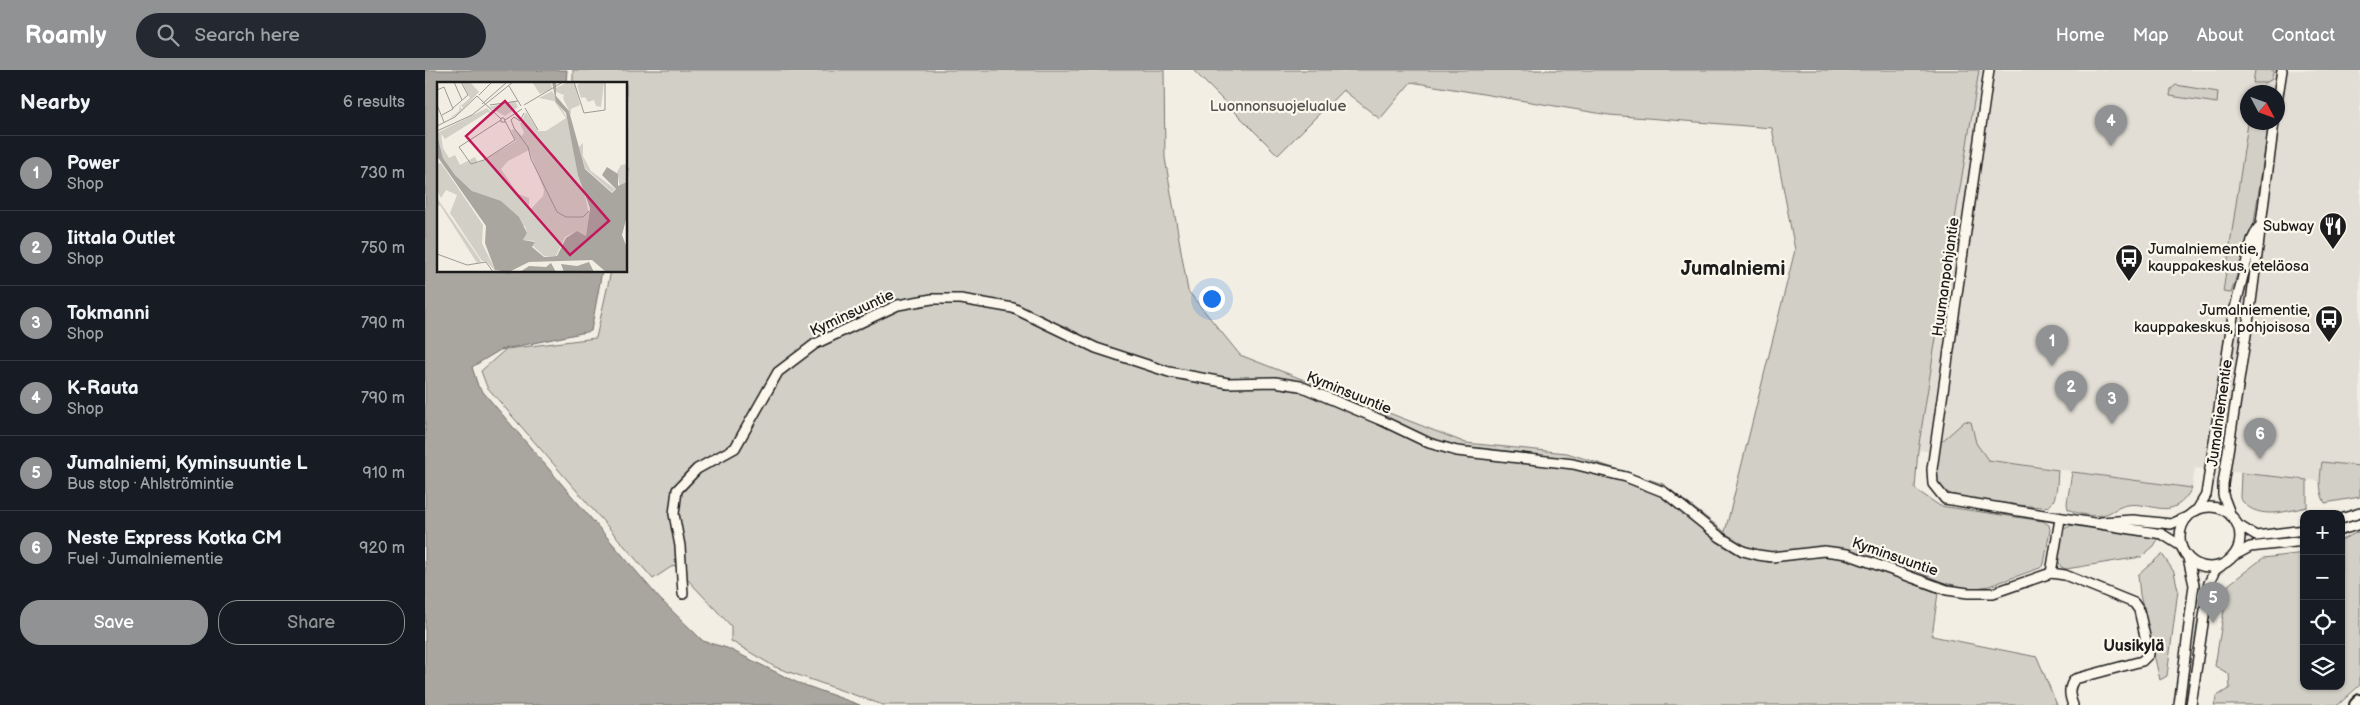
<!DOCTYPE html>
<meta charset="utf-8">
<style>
body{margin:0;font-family:"Balsamiq Sans",sans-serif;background:#242831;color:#f1f3f6}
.controls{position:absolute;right:15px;bottom:15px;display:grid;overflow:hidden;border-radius:10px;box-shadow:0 1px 4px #0004}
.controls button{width:45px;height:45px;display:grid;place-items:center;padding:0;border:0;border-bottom:1px solid #363941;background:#171b24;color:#f1f3f6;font:25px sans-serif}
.compass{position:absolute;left:1815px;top:15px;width:45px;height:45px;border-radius:50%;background:#171b24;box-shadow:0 1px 4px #0004;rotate:131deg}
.you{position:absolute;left:786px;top:228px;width:18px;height:18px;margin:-12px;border:4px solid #fff;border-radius:50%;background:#1a73e8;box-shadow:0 0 0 8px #1a73e833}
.badge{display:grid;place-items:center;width:32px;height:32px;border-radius:50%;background:#919294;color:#fff;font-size:16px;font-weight:700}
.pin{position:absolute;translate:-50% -41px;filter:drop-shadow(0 1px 2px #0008)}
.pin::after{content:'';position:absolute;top:26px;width:18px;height:15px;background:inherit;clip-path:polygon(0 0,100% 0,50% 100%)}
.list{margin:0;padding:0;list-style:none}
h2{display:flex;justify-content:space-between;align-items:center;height:65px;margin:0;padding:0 20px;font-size:21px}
h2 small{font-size:16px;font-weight:400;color:#9ea1a6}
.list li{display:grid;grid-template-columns:32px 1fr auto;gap:15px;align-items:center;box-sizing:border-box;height:75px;padding:0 20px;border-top:1px solid #363941}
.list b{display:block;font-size:19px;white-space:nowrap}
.list p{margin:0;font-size:16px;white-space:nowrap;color:#9ea1a6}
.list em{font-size:16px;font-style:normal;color:#9ea1a6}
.actions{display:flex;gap:10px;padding:15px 20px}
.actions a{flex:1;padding:11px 0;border:1px solid #919294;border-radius:20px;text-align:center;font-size:18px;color:#919294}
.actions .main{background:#919294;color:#fff}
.icon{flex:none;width:28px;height:28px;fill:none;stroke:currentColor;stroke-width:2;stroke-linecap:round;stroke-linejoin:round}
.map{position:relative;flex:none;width:1935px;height:635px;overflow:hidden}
header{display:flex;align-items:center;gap:30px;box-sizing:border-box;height:70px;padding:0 25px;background:#919294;color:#fff}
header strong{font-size:24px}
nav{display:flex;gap:28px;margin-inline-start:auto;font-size:18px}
.search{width:350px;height:45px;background:#242831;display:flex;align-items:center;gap:12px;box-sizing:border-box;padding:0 18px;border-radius:28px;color:#9ea1a6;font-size:19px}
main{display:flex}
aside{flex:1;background:#171b24}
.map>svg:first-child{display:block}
.built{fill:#e2ded5;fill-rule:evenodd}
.green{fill:#d2cfc6;stroke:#777671}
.water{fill:#a9a6a0;stroke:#716f6b}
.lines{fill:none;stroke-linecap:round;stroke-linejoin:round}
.minor-casing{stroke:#1c1c1c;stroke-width:12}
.highway-casing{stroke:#1c1c1c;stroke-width:16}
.minor{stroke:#fbf7ec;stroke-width:9}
.highway{stroke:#fbf7ec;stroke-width:12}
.labels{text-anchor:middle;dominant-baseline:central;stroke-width:4.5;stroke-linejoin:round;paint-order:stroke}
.park-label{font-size:15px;fill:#53524f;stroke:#fbf7ec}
.poi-label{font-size:15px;fill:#1c1c1c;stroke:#fbf7ec;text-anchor:end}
.street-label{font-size:15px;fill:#1c1c1c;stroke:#fbf7ec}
.neighbourhood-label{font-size:16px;font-weight:bold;fill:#1c1c1c;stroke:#fbf7ec}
.district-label{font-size:20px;font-weight:bold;fill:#1c1c1c;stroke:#fbf7ec}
.inset-road{fill:none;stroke:#9c9a94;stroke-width:1}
.view{fill:#c2185b;fill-opacity:0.15;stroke:#c2185b;stroke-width:2.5}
.inset-edge{fill:none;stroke:#1c1c1c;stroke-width:2.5}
</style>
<header>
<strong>Roamly</strong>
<div class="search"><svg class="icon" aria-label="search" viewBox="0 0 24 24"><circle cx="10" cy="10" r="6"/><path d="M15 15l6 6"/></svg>Search here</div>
<nav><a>Home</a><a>Map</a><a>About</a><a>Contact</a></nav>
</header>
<main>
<aside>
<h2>Nearby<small>6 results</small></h2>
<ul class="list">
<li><span class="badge">1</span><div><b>Power</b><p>Shop</p></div><em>730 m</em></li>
<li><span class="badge">2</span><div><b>Iittala Outlet</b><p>Shop</p></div><em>750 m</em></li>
<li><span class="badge">3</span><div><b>Tokmanni</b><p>Shop</p></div><em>790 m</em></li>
<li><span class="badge">4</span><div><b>K-Rauta</b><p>Shop</p></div><em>790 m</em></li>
<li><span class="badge">5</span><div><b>Jumalniemi, Kyminsuuntie L</b><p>Bus stop · Ahlströmintie</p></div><em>910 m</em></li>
<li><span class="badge">6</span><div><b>Neste Express Kotka CM</b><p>Fuel · Jumalniementie</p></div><em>920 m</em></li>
</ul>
<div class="actions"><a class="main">Save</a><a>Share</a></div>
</aside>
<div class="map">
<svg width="1935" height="635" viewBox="0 0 1935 635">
<rect width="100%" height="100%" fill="#f2eee4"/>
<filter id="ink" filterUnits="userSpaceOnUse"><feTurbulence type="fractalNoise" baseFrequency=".02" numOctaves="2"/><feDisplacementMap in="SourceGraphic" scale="10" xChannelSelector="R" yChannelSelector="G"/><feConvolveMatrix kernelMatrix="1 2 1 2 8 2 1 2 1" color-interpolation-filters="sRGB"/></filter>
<g filter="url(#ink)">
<!-- built -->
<path class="built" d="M1554,0H1935V396L1897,392L1894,411L1770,398L1767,418L1493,380ZM1822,22H1852V52H1822Z"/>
<!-- green -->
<g class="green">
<path d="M148,0H739L740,88L763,221L815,285L1041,373L1142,383L1238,414L1300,462L1370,180L1347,58L1184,45L986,12L955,49L918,20L853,85L768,0H1554L1493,380L1490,419L1515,436L1618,451L1624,455L1625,460L1619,494L1615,498L1564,516L1545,519L1517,512L1490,501L1486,513L1513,523L1507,566L1612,587L1632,635H458L350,597L306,571V556L249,495L228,509L62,317L56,301L81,279L171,268L186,201H201V117L204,100L201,96V14H148Z"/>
<path d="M1830,0H1849L1846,10L1839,13H1828Z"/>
<path d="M1751,15L1793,22L1792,33L1745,26L1746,19Z"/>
<path d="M1823,53H1839L1843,59L1829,153L1806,223L1798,222Z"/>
<path d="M1540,351L1546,352L1551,373L1563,390L1633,400C1632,410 1633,430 1624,436C1619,440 1540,428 1529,425C1525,424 1519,421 1516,418C1508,409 1514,384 1515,373Z"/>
<path d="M1897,392L1935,396V427L1900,433C1893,419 1895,407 1897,392Z"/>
<path d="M1647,402L1656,403L1767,418C1747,454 1729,431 1702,435C1695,436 1687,442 1681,444C1670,448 1652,444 1643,439L1642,433Z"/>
<path d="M1816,403L1882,410V437C1859,442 1830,451 1815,428Z"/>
<path d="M1647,455L1721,465L1733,469L1729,476L1716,487L1641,499L1636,497L1633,490L1637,460Z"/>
<path d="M1935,461V615L1913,635H1789L1792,626L1805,618L1804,604L1790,596L1803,515L1838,488L1879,483V616H1916V470Z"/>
<path d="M1737,484L1749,502L1753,520L1742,606L1735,610L1715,525L1713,505Z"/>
</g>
<!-- water -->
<path class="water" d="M0,0H142L141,14H14V201H177L166,261L75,280L47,297L53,316L234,528L278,571L302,578L371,612L435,635H0Z"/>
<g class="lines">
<!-- minor casing -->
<g class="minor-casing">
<g id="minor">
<path d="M1564,0L1507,399L1508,414L1520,429L1737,464L1756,476"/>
<path d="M1852,32L1857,0"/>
<circle cx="1785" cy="467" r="30"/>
<path d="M1772,440L1781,425L1808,246L1827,170L1833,158"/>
<path d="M1806,446L1798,425V414L1826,232L1849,52"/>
<path d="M1916,449L1935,443"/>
<path d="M1676,452L1708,450L1746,454L1762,447"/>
<path d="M1813,455L1831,466L1879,460"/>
<path d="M1916,460L1935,454"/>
<path d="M1810,485L1825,477L1879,471"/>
<path d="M1626,503L1635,449"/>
<path d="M258,524L255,476L249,444L252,420L272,399L310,378L353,302L390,274L473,235L507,229H536L588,238L671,278L744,302L803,313L850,312L875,316L958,351L1004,373L1032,381L1148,394L1201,407L1239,422L1295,467L1318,481L1333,485L1347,487L1399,481L1422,484L1522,520L1543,523H1568L1626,503L1640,505L1709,533L1714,540L1724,584L1717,591L1650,609C1643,617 1644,625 1648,635"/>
<path d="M1754,635L1769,515L1763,488"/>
<path d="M1766,635L1784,513L1790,500L1796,496"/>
</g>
</g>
<!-- highway casing -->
<g class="highway-casing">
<path id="highway" d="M1931,635L1935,631"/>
</g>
<!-- minor -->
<use href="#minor" class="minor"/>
<!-- highway -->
<use href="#highway" class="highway"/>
</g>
</g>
<!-- icons -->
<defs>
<g id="restaurant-pin" transform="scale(1.4375)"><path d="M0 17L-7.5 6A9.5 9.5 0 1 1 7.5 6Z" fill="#1c1c1c" stroke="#fbf7ec"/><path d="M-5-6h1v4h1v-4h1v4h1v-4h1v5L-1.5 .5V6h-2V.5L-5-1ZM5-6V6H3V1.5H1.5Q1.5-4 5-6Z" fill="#fff"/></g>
<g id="bus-pin" transform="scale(1.4375)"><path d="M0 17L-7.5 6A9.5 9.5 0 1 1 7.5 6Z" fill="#1c1c1c" stroke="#fbf7ec"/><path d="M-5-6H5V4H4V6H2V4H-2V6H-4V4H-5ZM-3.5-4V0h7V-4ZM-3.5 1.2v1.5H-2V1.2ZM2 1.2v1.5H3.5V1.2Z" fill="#fff"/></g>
</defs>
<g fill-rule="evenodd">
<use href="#restaurant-pin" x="1908" y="156"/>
<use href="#bus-pin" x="1704" y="188"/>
<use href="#bus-pin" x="1904" y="249"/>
</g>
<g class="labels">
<!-- park labels -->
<g class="park-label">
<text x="853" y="36">Luonnonsuojelualue</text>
</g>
<!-- poi labels -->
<g class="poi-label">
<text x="1889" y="156">Subway</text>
<text x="1723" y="179" text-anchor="start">Jumalniementie,<tspan x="1723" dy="17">kauppakeskus, eteläosa</tspan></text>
<text x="1885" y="240">Jumalniementie,<tspan x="1885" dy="17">kauppakeskus, pohjoisosa</tspan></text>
</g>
<!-- street labels -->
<g class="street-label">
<text transform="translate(1521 207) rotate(-82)">Huumanpohjantie</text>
<text transform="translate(427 243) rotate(-25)">Kyminsuuntie</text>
<text transform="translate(924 323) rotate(22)">Kyminsuuntie</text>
<text transform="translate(1795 343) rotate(-82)">Jumalniementie</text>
<text transform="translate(1470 487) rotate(19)">Kyminsuuntie</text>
</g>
<!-- neighbourhood labels -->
<g class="neighbourhood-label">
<text x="1709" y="576">Uusikylä</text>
</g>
<!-- district labels -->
<g class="district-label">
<text x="1308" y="199">Jumalniemi</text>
</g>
</g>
<!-- overview -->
<g transform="translate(12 12)">
<rect width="190" height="190" fill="#f2eee4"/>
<path d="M25,0H33L42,10L20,33L12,37L22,29L23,22L24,27L26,26L23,21L25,23L33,16ZM95,0H114L115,7L103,12ZM131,0L138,2L143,23L134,27V33L126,16L127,13L119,10V6ZM145,0H167L164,25L159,24L157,18L151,20L148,15L144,16L140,3ZM115,9L130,36L152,132L149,154L140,149L128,155L119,174H107L96,164L98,159L86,158L90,151L88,144L83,145L54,118L35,109L18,93L6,76L0,51L50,26L57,34L51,30L8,57L4,52L6,66L12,76L18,73L23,83L38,75L41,81L79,59L74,48L78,47L85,54L87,50L83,42L89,30L101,49H109L129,36L117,19L102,16ZM92,68L107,108L106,114L92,129V116L81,112L64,87L71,79ZM78,19L81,25L68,34L52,25ZM146,61V74L154,89L178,107L175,110L148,86L142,65ZM4,81L46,143L45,161L59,190L50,180L45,179L13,131L20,113L9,108L4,116L0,108V82ZM190,82V100L183,105L180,90L184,83ZM0,116L42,176L44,180L40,181L3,123L0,125Z" fill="#d2cfc6" fill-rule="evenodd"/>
<path d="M115,0H119V14L132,29L148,87L175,111L179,107L165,93L170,85L181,92V104L190,100V134L185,153L190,166V190H169L155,178L92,180L72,190L58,188L48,161L49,144L0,74V52L6,76L18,93L35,109L64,119L82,135L90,151L86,158L98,160L95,165L107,175L120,174L129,156L140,149L149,154L153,126L141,93L129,31L119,20ZM152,180L157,190H127L124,182L140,184ZM114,181L119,190H83L92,184L109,185Z" fill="#a9a6a0"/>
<path class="inset-road" d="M17,0L25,18M137,0L147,31L168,28V0M72,4L84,24M0,8L7,5L16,27L5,33M42,13L55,0M40,14L64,37M45,22L70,0M0,23L7,40M53,23L81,19M87,23L126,0M16,26L31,13L24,0M88,26L101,48M64,36H67L68,40H64ZM64,38L22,65L34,82L47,78L78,58L68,39M68,38L85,27M0,44L18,35L40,14M77,46L91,65L94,77L120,130L129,135H146L152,129M77,46L74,38L77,35L83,39L87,31M0,49L35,33L76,0M0,172L30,183L49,180L56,190"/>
<path class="view" d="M68,19L172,139L133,173L29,54Z"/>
<rect width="190" height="190" class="inset-edge"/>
</g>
</svg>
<div class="controls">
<button>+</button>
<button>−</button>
<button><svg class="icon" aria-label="locate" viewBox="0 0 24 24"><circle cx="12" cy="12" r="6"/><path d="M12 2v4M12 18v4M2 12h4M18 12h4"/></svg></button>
<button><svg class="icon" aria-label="layers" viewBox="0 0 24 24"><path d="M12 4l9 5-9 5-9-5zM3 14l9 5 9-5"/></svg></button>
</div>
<svg class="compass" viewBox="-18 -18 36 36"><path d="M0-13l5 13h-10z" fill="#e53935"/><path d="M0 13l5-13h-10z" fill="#9ea1a6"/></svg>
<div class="you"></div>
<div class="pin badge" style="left:1627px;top:296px">1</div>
<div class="pin badge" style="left:1646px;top:342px">2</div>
<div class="pin badge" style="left:1687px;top:354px">3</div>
<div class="pin badge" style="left:1686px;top:76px">4</div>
<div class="pin badge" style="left:1788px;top:553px">5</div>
<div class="pin badge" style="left:1835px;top:389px">6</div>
</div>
</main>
